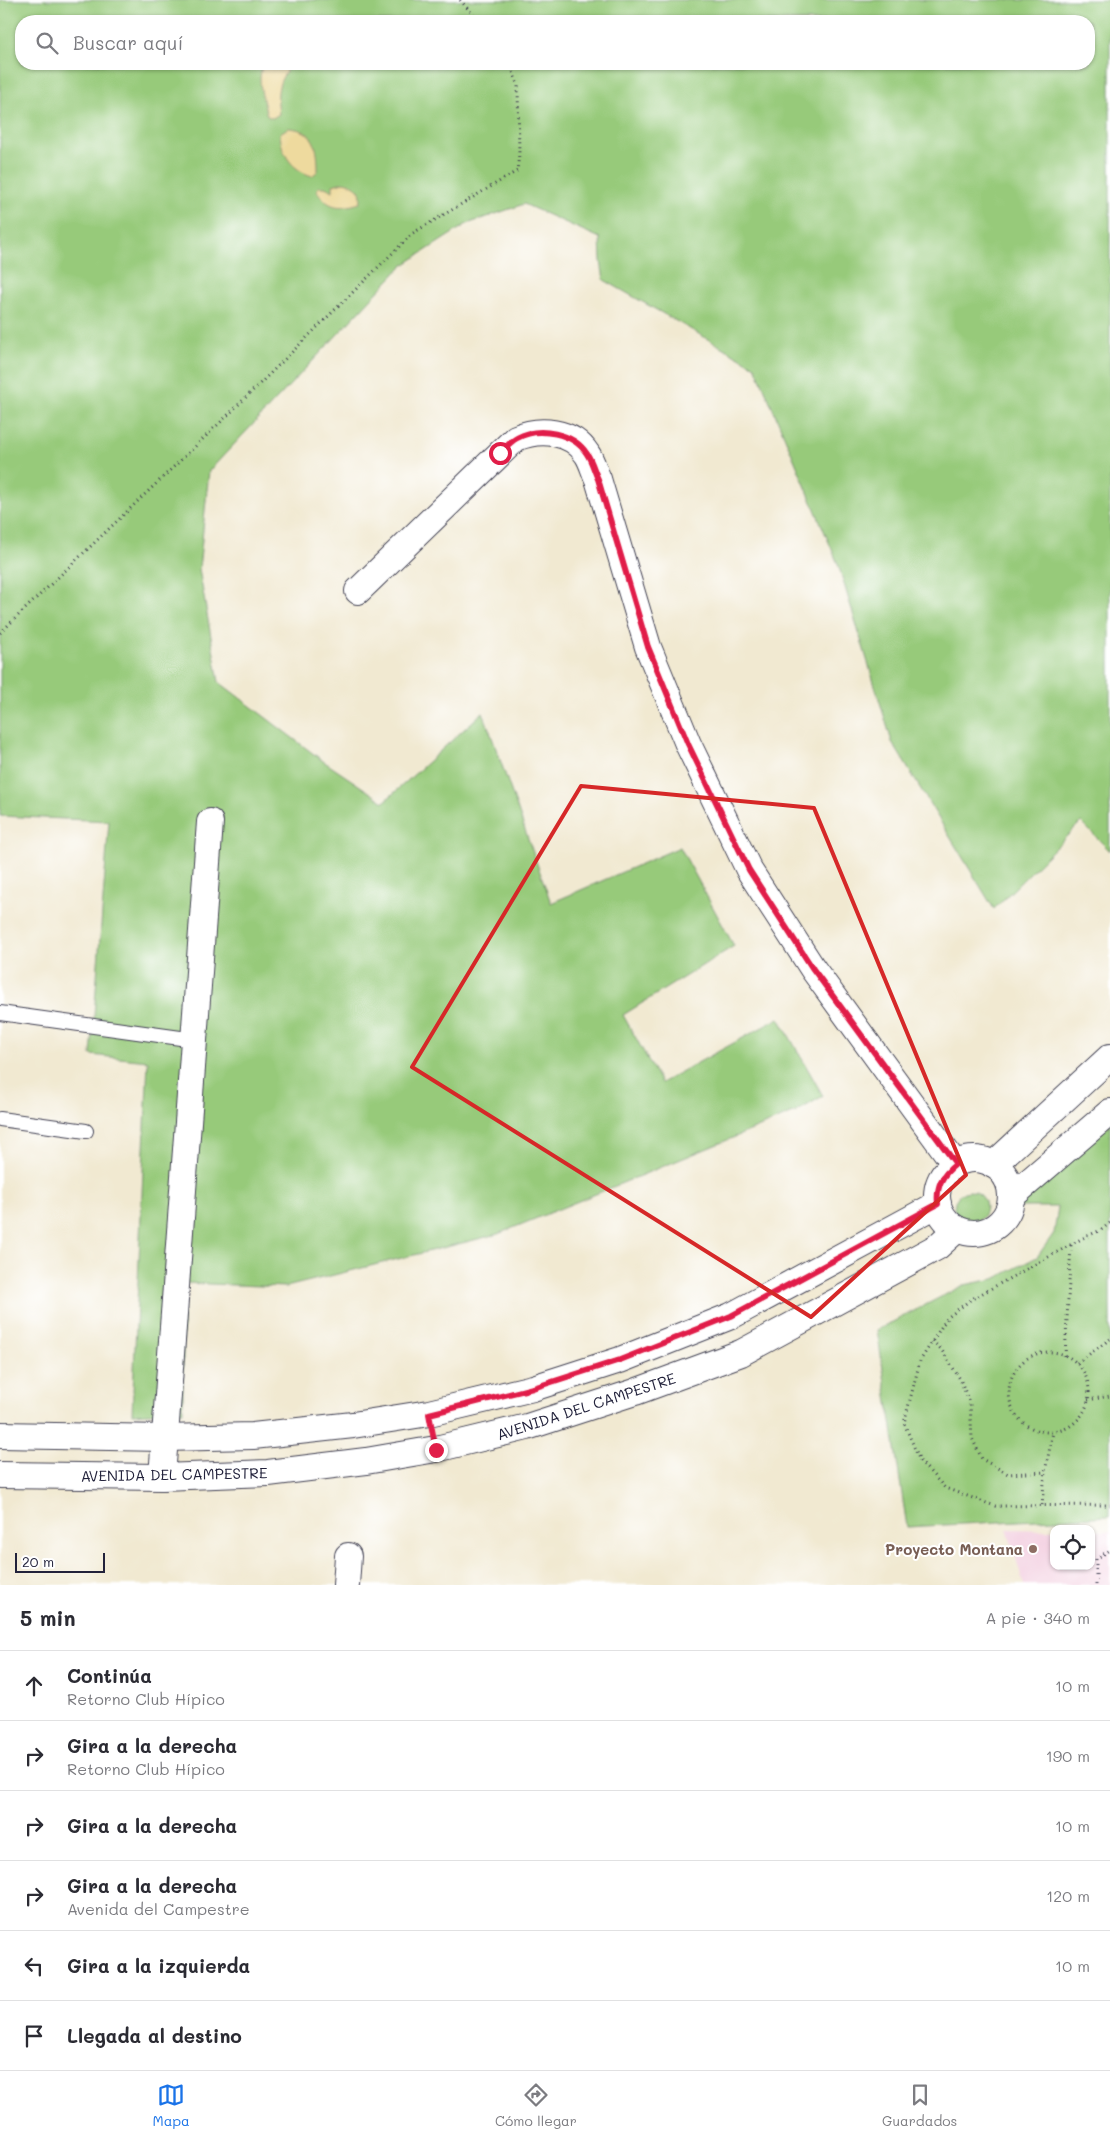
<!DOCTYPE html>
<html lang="es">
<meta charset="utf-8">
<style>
body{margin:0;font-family:Mali,sans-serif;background:#f2f2f3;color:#2b2b33}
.controls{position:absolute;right:15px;bottom:15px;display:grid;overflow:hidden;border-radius:10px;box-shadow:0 1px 4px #0004}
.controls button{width:45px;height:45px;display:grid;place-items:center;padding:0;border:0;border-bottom:1px solid #e1e1e2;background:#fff;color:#2b2b33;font:25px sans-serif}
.scale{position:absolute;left:15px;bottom:12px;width:90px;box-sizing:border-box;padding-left:5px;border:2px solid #22223b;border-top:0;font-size:14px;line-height:18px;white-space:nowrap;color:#22223b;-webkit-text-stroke:4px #fff;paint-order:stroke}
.stop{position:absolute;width:15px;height:15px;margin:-11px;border:4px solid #e11d48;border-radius:50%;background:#fff}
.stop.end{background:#e11d48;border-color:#fff;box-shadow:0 1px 5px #0008}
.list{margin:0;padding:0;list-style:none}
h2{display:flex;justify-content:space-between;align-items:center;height:65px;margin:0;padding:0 20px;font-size:21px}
h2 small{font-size:16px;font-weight:400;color:#7c7c81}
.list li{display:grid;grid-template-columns:32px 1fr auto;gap:15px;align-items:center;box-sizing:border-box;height:70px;padding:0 20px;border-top:1px solid #e1e1e2}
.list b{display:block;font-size:19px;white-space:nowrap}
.list p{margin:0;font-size:16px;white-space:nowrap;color:#7c7c81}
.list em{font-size:16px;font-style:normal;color:#7c7c81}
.icon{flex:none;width:28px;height:28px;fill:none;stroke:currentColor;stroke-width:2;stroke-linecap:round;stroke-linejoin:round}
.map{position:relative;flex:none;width:1110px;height:1585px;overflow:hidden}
.search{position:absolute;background:#fff;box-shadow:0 1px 4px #0004;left:15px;right:15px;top:15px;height:55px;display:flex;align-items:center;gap:12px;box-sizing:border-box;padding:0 18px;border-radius:20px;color:#7c7c81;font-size:19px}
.sheet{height:485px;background:#fff}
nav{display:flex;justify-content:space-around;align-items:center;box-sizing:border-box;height:70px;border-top:1px solid #e1e1e2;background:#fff;font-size:14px;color:#7c7c81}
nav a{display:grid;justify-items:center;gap:2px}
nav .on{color:#1a73e8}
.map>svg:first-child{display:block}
.built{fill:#f3cfe0}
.green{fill:#97ca7a;stroke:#5c765a;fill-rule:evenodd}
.sand{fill:#eeda9e;stroke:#887e6c}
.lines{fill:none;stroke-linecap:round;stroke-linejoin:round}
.lane-casing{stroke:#414052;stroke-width:16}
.street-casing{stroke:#414052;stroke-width:28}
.path{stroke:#414052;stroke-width:3;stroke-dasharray:1 4;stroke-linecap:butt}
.lane{stroke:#fff;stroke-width:14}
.street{stroke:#fff;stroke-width:26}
.route{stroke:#e11d48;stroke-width:6}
.marked{fill:none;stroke:#d62828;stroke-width:4;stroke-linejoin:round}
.education-dot{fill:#8d6e63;stroke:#fff;stroke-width:2}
.labels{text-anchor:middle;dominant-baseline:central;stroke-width:4;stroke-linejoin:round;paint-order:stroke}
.street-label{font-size:15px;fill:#22223b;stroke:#fff}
.education-label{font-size:15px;font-weight:bold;fill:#785e54;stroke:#fff;text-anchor:end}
</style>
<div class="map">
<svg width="1110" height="1585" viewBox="0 0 1110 1585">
<rect width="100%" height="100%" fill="#fff"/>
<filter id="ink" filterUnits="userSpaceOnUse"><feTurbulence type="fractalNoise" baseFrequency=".02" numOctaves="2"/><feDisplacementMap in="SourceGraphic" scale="10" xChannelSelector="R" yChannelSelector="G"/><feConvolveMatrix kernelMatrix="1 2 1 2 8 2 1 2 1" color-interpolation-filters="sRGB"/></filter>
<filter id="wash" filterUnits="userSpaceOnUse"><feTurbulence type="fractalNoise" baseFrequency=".0096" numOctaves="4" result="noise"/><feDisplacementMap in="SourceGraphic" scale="20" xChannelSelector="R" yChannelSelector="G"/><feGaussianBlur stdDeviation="1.12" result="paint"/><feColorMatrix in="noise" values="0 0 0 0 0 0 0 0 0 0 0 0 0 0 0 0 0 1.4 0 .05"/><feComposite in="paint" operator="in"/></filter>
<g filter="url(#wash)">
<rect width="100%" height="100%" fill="#f1e9d1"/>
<!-- built -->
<path class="built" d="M1007,1529L1054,1530V1566H1091V1531H1110V1585H1024Z"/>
<!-- green -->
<g class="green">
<path d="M0,0H1110V851L1081,822L994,909L892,742L838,564L755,366L604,280L601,261L600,238L524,204L467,224L402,266L209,471L199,569L219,682L323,761L384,802L483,712L551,903L680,847L734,946L623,1015L661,1083L779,1018L823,1096L796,1112L498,1234L286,1287L183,1283V1411L132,1414L148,1061L91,1055L109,821L0,816ZM21,21H1089V64H21Z"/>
<path d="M1110,1124V1516L907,1527L877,1330L964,1285L994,1279L1037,1257L1054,1233L1058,1207H1011Z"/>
<circle cx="970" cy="1207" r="16"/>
</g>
<!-- sand -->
<g class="sand">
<path d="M264,64H286V72C276,85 277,98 279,114L273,118L267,116C264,102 255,77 264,64Z"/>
<path d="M288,128C315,129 318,147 318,171L312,176C292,170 281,154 280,133Z"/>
<path d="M343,182C355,184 364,190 360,203C340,209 329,209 317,191L318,187H325L333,191V185Z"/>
</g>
</g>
<g filter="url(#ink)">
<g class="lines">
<!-- lane casing -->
<g class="lane-casing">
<g id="lane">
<path d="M0,1013L195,1040"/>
<path d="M0,1119L86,1131"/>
</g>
</g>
<!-- street casing -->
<g class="street-casing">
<g id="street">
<path d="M358,591L516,438C539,428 572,430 587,454C592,461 594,471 598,479L648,647L688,744L749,870L813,969L955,1164"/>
<circle cx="974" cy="1196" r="37"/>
<path d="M993,1165L1110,1057"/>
<path d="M1011,1197L1110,1112"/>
<path d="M0,1435L164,1438L253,1436L353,1425L429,1413L533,1388L620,1360L731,1316L938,1204"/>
<path d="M0,1475L162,1477L268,1473L366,1461L436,1449L527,1427L635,1392L741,1353L937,1247L957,1229"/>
<path d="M162,1477L210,822"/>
<path d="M346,1585L348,1556"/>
</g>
</g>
<!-- path -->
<g class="path">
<path d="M460,0L479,21"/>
<path d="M0,633L228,415L413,233L517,171L519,155L518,85L510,64"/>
<path d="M1110,1223L1101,1230L1083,1238L970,1300L947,1318L920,1361L904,1423L920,1461L945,1488L995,1506L1110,1505"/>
<path d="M932,1341L941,1349L960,1379L970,1404L972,1438L982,1459L1008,1474L1045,1472"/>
<circle cx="1049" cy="1392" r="40"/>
<path d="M1065,1356L1071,1245"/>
<path d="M1077,1363L1110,1339"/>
<path d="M1088,1400L1110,1396"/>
<path d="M1042,1505L1045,1472L1053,1432"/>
<path d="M1096,1585V1559L1110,1550"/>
</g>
<!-- lane -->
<use href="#lane" class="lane"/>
<!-- street -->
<use href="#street" class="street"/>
</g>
</g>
<g class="lines" filter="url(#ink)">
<!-- route -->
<path class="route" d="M436,1450L429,1414L533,1388L620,1360L731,1316L938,1204C936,1186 942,1175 956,1164L813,969L749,870L688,744L648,647L598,479C594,471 592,461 587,454C574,433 539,426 517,438C511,441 505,448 500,453"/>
</g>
<!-- marked area -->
<path class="marked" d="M581,786L814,808L966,1175L811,1317L412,1067Z"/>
<!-- markers -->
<circle class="education-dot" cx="1033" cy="1549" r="5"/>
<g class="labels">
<!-- street labels -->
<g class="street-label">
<text transform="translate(586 1406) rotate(-18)">AVENIDA DEL CAMPESTRE</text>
<text transform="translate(174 1474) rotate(-1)">AVENIDA DEL CAMPESTRE</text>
</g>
<!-- education labels -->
<g class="education-label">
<text x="1023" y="1549">Proyecto Montana</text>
</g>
</g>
</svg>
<div class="controls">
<button><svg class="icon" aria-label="locate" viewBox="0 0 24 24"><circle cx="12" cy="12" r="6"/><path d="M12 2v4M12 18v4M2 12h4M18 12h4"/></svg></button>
</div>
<div class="scale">20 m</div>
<div class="stop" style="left:500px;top:453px"></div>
<div class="stop end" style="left:436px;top:1450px"></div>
<div class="search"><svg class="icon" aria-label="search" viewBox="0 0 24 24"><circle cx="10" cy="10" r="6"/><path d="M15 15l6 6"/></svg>Buscar aquí</div>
</div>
<section class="sheet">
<h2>5 min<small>A pie · 340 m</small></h2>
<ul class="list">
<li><svg class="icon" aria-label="ahead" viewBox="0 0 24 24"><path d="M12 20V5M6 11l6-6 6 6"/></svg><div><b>Continúa</b><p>Retorno Club Hípico</p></div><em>10 m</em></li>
<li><svg class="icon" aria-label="right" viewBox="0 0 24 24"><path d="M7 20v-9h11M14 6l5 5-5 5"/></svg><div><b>Gira a la derecha</b><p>Retorno Club Hípico</p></div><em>190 m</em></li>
<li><svg class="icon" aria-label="right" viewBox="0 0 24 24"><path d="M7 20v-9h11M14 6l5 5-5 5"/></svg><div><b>Gira a la derecha</b></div><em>10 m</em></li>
<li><svg class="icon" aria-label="right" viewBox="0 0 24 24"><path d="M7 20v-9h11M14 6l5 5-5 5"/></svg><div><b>Gira a la derecha</b><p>Avenida del Campestre</p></div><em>120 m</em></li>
<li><svg class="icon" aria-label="left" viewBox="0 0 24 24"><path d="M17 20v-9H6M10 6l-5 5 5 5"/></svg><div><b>Gira a la izquierda</b></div><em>10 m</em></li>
<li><svg class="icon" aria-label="arrive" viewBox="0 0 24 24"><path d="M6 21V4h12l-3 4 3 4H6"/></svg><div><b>Llegada al destino</b></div></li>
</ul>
</section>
<nav>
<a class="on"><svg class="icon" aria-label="map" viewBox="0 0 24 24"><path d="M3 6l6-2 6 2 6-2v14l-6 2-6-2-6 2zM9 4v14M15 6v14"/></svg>Mapa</a>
<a><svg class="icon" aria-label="directions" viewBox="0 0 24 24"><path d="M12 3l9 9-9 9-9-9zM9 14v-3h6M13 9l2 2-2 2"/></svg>Cómo llegar</a>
<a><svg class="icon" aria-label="saved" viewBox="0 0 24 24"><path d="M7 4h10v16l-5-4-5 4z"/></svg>Guardados</a>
</nav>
